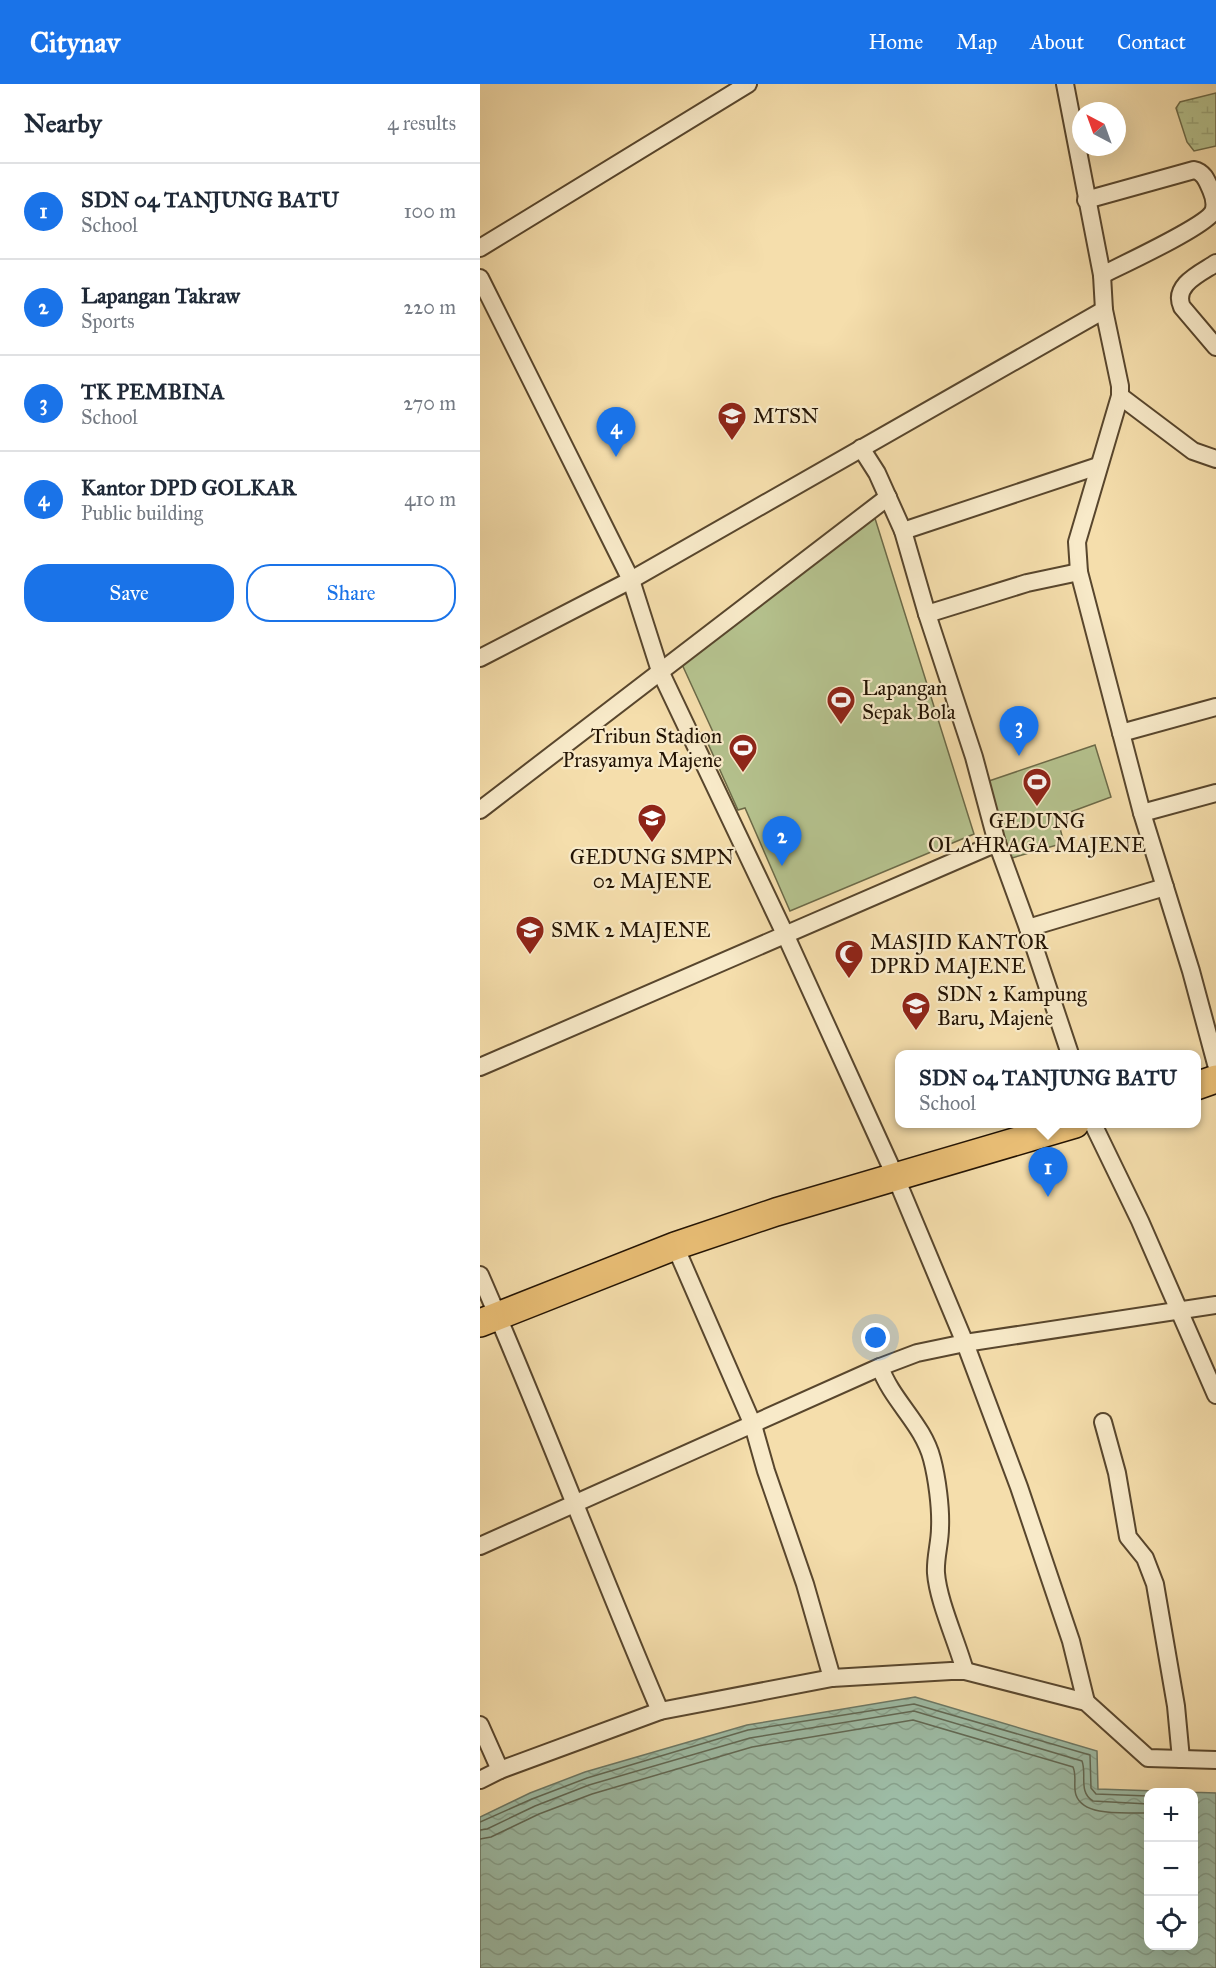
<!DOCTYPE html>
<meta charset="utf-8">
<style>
body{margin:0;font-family:"IM FELL Great Primer",serif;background:#f2f2f3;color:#1f2937}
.controls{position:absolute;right:18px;bottom:18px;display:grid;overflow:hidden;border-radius:12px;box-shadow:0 6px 24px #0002}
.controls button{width:54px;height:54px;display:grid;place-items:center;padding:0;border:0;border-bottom:2px solid #e0e1e3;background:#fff;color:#1f2937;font:30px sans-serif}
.compass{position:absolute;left:592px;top:18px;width:54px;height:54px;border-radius:50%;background:#fff;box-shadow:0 6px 24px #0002;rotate:319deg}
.you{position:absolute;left:396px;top:1254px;width:21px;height:21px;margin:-15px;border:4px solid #fff;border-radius:50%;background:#1a73e8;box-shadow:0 0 0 9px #1a73e833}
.badge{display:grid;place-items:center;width:39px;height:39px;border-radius:50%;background:#1a73e8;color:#fff;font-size:20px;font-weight:700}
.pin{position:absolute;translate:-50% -50px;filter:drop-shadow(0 2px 3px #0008)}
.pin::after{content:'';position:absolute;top:32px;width:21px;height:18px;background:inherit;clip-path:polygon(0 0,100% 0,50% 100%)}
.popup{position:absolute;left:415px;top:966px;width:306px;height:78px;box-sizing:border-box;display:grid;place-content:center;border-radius:12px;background:#fff;filter:drop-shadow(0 2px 4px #0005);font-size:20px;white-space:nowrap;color:#747a83}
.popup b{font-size:22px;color:#1f2937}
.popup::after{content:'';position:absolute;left:50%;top:100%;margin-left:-12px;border:12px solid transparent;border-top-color:#fff}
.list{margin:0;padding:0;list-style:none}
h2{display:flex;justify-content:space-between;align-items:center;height:78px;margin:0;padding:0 24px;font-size:26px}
h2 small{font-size:20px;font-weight:400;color:#747a83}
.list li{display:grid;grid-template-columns:39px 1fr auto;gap:18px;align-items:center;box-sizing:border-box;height:96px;padding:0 24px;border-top:2px solid #e0e1e3}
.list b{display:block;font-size:22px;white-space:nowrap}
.list p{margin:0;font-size:20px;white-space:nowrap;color:#747a83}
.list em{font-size:20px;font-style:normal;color:#747a83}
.actions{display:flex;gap:12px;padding:18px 24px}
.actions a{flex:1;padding:14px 0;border:2px solid #1a73e8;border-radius:24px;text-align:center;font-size:21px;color:#1a73e8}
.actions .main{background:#1a73e8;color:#fff}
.icon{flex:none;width:33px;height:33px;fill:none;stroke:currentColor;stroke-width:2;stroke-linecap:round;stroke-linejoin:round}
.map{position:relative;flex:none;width:736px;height:1884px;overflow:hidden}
header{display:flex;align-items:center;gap:36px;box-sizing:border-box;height:84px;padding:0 30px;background:#1a73e8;color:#fff}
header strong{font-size:28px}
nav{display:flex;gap:33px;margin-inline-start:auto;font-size:21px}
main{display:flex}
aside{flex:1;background:#fff}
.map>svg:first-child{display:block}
.grass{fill:#b5c28e;stroke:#6c6a48;stroke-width:1.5}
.wetland{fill:url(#wetland-marsh);stroke:#6c6a48;stroke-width:1.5}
.water{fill:url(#water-waves);stroke:#6c7865;stroke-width:1.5;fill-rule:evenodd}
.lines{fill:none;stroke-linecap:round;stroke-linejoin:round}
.shore{stroke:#606854;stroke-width:1.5}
.minor-casing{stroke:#58462d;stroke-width:20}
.trunk-casing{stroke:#231303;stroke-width:30}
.minor{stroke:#f8eac9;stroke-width:16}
.trunk{stroke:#eabf76;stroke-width:27}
.labels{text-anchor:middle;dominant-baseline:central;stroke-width:4.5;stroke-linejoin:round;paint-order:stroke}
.poi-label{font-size:21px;fill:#231303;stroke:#f8eac9;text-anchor:start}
</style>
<header>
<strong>Citynav</strong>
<nav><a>Home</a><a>Map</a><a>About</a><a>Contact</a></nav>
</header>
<main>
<aside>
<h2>Nearby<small>4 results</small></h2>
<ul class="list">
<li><span class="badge">1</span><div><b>SDN 04 TANJUNG BATU</b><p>School</p></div><em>100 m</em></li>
<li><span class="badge">2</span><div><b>Lapangan Takraw</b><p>Sports</p></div><em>220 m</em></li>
<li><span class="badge">3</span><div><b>TK PEMBINA</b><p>School</p></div><em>270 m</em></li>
<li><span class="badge">4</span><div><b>Kantor DPD GOLKAR</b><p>Public building</p></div><em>410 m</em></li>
</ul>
<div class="actions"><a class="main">Save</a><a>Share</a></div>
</aside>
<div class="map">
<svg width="736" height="1884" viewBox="0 0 736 1884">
<defs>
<pattern id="wetland-marsh" width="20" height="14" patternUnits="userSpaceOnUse" patternTransform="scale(1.5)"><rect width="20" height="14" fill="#b5c28e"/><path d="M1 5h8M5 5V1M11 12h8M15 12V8" fill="none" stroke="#9ba679"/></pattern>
<pattern id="water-waves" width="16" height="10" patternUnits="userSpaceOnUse" patternTransform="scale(1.5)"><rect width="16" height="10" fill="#9dbca6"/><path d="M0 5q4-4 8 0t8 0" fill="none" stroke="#87a18d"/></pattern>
</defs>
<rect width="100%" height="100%" fill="#f5deac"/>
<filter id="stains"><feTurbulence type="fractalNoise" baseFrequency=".00333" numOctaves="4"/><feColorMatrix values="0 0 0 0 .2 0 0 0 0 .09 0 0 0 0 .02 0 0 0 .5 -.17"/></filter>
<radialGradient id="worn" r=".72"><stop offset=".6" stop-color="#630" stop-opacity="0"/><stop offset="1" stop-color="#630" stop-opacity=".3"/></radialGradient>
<!-- grass -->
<g class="grass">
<path d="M393,428L494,750L310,827L265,724L258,726L225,653L233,648L200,576Z"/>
<path d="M615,661L631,713L577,733L584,759L525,776L503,699Z"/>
</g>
<!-- wetland -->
<path class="wetland" d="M736,9V62L714,67L707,58L696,24L700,18Z"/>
<!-- water -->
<path class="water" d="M435,1613L617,1667L618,1705L736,1709V1884H0V1733L50,1709L105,1688L267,1641ZM668,1708H714V1862H668Z"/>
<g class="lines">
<!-- shore -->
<g class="shore">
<path d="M0,1738L52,1715L107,1694L268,1646L434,1620L610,1671L611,1704L616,1710L668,1712"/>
<path d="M0,1746L7,1745L55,1722L109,1701L270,1654L434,1627L602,1677C607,1690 598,1708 613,1717L668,1720"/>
<path d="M0,1755L11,1753L59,1730L112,1710L272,1663L433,1636L593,1683C597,1692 593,1702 596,1711C604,1734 648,1728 668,1729"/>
</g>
<!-- minor casing -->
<g class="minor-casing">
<g id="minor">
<path d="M585,0L622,191L624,226L640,302V312L597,458L599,488L662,729L711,887L736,980"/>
<path d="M606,116L714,86C724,88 727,97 731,106C734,113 736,121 733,128C724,143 642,181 622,191"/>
<path d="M0,164L268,0"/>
<path d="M736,179C721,189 692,201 702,223L736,263"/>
<path d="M0,194L151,496L180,587L305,850L416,1094L485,1259L539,1403L591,1557L606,1618"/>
<path d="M640,312L713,367L736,375"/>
<path d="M381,364L397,389L423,447L447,530L494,673L517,759L548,844L590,970"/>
<path d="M423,447L618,382"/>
<path d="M447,530L547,499L599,488"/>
<path d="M0,574L151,496L624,226"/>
<path d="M641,649L736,623"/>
<path d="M0,726L408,413"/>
<path d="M662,729L736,709"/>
<path d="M548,844L685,803"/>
<path d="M0,983L517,759"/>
<path d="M613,1040L660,1137L736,1311"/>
<path d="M195,1162L273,1341L286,1387L325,1500L352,1594"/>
<path d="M0,1191C63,1335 118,1482 180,1627"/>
<path d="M400,1283C412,1317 443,1340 452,1375C457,1394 461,1424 460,1444C460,1459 455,1474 456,1489C458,1517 477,1558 485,1587"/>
<path d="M623,1338L637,1389L648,1453L665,1474L675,1500L696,1622L701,1675"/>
<path d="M0,1462L400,1283L437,1269L485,1259L736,1221"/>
<path d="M0,1641L20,1686"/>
<path d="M0,1696L20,1686L180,1627L352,1594L471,1587H485L606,1618L668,1674L736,1676"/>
</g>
</g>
<!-- trunk casing -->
<g class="trunk-casing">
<g id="trunk">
<path d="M716,1002L736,995"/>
<path d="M0,1239L195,1162L296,1128L595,1040"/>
</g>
</g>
<!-- minor -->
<use href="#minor" class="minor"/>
<!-- trunk -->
<use href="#trunk" class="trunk"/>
</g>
<!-- icons -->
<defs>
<g id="school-pin" transform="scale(1.5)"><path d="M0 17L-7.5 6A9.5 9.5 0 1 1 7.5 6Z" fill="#8f2418" stroke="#f8eac9"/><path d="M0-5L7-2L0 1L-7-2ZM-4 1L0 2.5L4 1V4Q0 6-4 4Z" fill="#fff"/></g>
<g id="stadium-pin" transform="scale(1.5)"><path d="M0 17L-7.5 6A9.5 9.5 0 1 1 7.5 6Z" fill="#8f2418" stroke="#f8eac9"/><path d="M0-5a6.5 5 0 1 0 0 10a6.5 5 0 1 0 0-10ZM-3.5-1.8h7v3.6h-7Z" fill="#fff"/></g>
<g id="mosque-pin" transform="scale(1.5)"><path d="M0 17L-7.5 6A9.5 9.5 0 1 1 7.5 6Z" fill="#8f2418" stroke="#f8eac9"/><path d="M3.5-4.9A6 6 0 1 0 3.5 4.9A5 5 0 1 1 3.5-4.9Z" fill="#fff"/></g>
</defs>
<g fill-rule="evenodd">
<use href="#school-pin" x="252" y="332"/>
<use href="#stadium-pin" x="361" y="616"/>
<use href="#stadium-pin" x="263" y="664"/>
<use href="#stadium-pin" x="557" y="698"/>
<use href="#school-pin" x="172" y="734"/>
<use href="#school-pin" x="50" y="846"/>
<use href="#mosque-pin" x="369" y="870"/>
<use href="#school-pin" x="436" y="922"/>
</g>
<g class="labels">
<!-- poi labels -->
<g class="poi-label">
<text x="273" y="332">MTSN</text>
<text x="382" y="604">Lapangan<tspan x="382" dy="24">Sepak Bola</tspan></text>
<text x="242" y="652" text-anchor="end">Tribun Stadion<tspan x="242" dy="24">Prasyamya Majene</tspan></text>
<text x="557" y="737" text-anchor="middle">GEDUNG<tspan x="557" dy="24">OLAHRAGA MAJENE</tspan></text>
<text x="172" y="773" text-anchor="middle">GEDUNG SMPN<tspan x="172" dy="24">02 MAJENE</tspan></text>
<text x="71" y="846">SMK 2 MAJENE</text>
<text x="390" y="858">MASJID KANTOR<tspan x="390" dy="24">DPRD MAJENE</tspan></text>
<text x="457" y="910">SDN 2 Kampung<tspan x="457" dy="24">Baru, Majene</tspan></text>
</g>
</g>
<rect width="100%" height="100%" filter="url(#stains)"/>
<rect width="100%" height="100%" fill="url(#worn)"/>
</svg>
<div class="controls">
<button>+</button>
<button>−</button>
<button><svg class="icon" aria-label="locate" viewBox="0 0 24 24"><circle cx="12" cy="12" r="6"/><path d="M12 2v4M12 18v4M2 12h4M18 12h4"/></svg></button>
</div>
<svg class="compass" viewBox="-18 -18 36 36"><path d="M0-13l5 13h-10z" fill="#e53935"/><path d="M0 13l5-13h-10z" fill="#747a83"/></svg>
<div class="you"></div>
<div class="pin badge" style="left:568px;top:1113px">1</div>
<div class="popup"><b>SDN 04 TANJUNG BATU</b>School</div>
<div class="pin badge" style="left:302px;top:782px">2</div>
<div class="pin badge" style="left:539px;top:672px">3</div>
<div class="pin badge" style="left:136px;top:373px">4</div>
</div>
</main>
